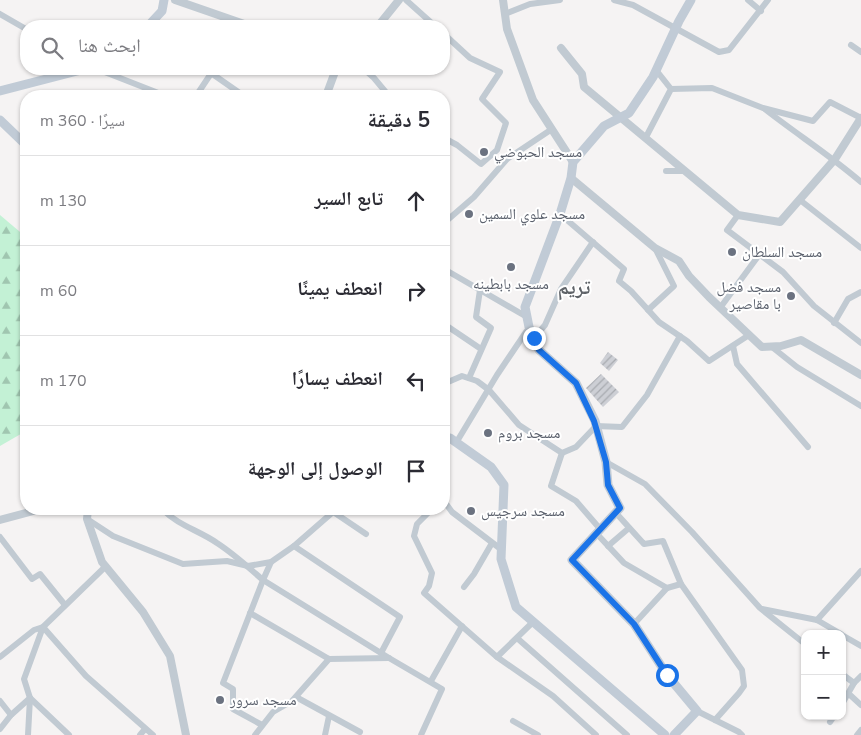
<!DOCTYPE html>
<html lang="ar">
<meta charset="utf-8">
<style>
body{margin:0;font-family:"Nunito Sans","Noto Naskh Arabic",sans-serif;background:#f2f2f3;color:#2b2b33;direction:rtl}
.controls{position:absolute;right:15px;bottom:15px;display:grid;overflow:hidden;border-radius:10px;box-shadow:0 1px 4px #0004}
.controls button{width:45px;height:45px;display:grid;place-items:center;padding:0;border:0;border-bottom:1px solid #e1e1e2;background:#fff;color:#2b2b33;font:25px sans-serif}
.stop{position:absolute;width:15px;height:15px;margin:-11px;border:4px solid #1a73e8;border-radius:50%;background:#fff}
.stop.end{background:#1a73e8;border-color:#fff;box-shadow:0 1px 5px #0008}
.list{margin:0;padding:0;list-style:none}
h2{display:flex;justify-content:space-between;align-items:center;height:65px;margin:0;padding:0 20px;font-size:21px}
h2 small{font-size:16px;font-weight:400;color:#7c7c81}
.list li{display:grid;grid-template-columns:32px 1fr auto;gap:15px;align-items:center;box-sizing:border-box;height:90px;padding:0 20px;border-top:1px solid #e1e1e2}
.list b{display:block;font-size:19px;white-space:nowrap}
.list em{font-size:16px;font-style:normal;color:#7c7c81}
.icon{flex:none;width:28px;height:28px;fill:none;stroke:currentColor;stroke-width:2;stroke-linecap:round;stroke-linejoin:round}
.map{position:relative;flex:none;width:861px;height:735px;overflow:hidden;direction:ltr}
.search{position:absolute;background:#fff;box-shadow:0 1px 4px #0004;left:20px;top:20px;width:430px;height:55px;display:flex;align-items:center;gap:12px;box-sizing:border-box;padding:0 18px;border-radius:20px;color:#7c7c81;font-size:19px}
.panel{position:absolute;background:#fff;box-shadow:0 1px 4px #0004;left:20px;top:90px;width:430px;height:425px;border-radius:20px;direction:rtl}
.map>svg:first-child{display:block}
.forest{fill:url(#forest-firs)}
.building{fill:url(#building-hatch)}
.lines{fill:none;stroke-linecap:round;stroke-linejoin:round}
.minor{stroke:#c1cad2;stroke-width:6}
.tertiary{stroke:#c1cad2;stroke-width:8}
.secondary{stroke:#c1cbd6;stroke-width:9}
.route{stroke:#1a73e8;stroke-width:6}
.worship-dot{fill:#6b7280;stroke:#fff;stroke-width:2}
.labels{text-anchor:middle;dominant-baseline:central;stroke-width:4;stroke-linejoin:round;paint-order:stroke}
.worship-label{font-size:15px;fill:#5b616d;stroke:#fff;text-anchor:start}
.district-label{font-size:20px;font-weight:bold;fill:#5f6368;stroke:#fff}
</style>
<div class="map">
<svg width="861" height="735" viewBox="0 0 861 735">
<defs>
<pattern id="forest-firs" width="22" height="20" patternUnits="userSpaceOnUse" patternTransform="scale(1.25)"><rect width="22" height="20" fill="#c3f1d5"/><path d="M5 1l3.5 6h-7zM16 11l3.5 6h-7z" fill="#a0c6b0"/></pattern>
<pattern id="building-hatch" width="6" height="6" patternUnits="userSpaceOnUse" patternTransform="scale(1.25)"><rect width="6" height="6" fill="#cdcfd5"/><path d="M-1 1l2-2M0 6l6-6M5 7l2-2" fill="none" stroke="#a8abb0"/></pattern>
</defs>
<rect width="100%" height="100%" fill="#f5f3f3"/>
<!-- forest -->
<path class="forest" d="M0,215L26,237V431L0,446Z"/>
<!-- building -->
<g class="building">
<path d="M608,352L618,360L609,371L600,363Z"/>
<path d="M601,374L619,392L603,407L586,388Z"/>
</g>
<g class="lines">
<!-- minor -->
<g class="minor">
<path d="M406,0L435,26"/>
<path d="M614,0L633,5L719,52L729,50L768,0"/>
<path d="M748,0L761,11"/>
<path d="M0,14L26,29"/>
<path d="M505,14L530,4L560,0"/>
<path d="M444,34L470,58L500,72L482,99L506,123L497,150L481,164L457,145L444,138"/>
<path d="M851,45L861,52"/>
<path d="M97,69L166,96"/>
<path d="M364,69L374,78L389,96"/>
<path d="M211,73L244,96"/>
<path d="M671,89L712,88L763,108L813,121L830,102L861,118"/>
<path d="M196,96L214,69"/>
<path d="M766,110C798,135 831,156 861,182"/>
<path d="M646,137L671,89L656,70"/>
<path d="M666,171H685"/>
<path d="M800,200L861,248"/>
<path d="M560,214L624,269L619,281L631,291L659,322L687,341L709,361L749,335"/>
<path d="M738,215L727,230L783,272L814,306L861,343"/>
<path d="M444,223L474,197L507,159L552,129"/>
<path d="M444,269L527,317"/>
<path d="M720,308L759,255"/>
<path d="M648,310L674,286L655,248"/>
<path d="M834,323L848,299L861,292"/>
<path d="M444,324L481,349"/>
<path d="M733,346L737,364L808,447"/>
<path d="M772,347L797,367L861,406"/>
<path d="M469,378L491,328L476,317L480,290"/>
<path d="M444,385L448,382L462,376L477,381L489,390L519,425L562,453L576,447L596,426L622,427L647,395L680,336"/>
<path d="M456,443L497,375L526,332L534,338L545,325L561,289L593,242"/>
<path d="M562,453L551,486L576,501L601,530"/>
<path d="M606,462L645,484L692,532L760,608L805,644"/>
<path d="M444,501L452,512L502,550"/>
<path d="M162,509C179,526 198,530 217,543C234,554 248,567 263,580L389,658L442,689L421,735"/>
<path d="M329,509L366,534"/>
<path d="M432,509L417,524L414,536L432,573L429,586L424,593L497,657L553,696L596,735"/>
<path d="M616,513L644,544L663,541L681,584"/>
<path d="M87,519L113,536L183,564L227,561L248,566L271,562L294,546L400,617L381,653"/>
<path d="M597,534L624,563L667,588L681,584L742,670L744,686L739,693L715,720"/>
<path d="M0,537L32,579L40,574L65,605"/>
<path d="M294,546L333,512"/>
<path d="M608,546L629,528"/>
<path d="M106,566L43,627L86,676L153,735"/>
<path d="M464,587L474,574L492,543"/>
<path d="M762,609L817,620L841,634"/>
<path d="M250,613L329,659L389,658"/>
<path d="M817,620L861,571"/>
<path d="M634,624L667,588"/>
<path d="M842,635L861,646"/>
<path d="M517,638L627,735"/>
<path d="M0,657L34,630L43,627L24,679L30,698L28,735"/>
<path d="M497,657L533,622"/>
<path d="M842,674L854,683L842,704"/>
<path d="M431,681L462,626"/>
<path d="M854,683L861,676"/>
<path d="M849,694L861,705"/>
<path d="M296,697L360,732"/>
<path d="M30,698L69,735"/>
<path d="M0,701L11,715L30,698"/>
<path d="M697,711L739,732L742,735"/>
<path d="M513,721L538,735"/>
<path d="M830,722L834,716"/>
<path d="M262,725L233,709V689L223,683L263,580L271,562"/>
<path d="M0,729L11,715"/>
<path d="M140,735L145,729"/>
<path d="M255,735L273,712L292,701L329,659"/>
<path d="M325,735L329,716"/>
<path d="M857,735L861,730"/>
</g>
<!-- tertiary -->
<g class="tertiary">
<path d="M175,0L250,26"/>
<path d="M503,0L507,29L533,100L573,162"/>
<path d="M378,26L399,0"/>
<path d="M561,48L582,74L584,87L738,215L780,222L835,159L861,118"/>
<path d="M326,96L336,69"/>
<path d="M571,178L655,248L679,261L689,276L709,297L762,347L781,346L801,340L861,375"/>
<path d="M88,509L87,519L102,562L143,612L170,656L186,735"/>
<path d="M0,520L41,509"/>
</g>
<!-- secondary -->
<g class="secondary">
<path d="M148,26L162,11L164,0"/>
<path d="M0,91L85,69"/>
<path d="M0,120L26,145"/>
<path d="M444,438H450L491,467L504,485L501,559L516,607L665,735"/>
<path d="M674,735L697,711L667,675L634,624L572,560L620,508L608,485L606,462L595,421L576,383L539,350L529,327L525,307L560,214L571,178L573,162L604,126L629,113L653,77L679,21L691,0"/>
</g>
</g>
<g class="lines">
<!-- route -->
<path class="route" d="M534,338L539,350L576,383L594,421L606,462L608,485L620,508L572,560L634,624L667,675"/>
</g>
<!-- markers -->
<g class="worship-dot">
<circle cx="484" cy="152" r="5"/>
<circle cx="469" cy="214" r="5"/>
<circle cx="732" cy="252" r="5"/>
<circle cx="511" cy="267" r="5"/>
<circle cx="791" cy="296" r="5"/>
<circle cx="488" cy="433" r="5"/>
<circle cx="471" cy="511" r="5"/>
<circle cx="220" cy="700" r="5"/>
</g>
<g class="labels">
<!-- worship labels -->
<g class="worship-label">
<text x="494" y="152">مسجد الحبوضي</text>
<text x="479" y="214">مسجد علوي السمين</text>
<text x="742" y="252">مسجد السلطان</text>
<text x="511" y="284" text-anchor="middle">مسجد بابطينه</text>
<text x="781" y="287" text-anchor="end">مسجد فضل<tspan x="781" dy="17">با مقاصير</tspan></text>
<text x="498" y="433">مسجد بروم</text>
<text x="481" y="511">مسجد سرجيس</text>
<text x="230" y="700">مسجد سرور</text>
</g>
<!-- district labels -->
<g class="district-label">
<text x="574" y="287">تريم</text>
</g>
</g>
</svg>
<div class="controls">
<button>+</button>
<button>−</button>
</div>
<div class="stop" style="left:667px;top:675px"></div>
<div class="stop end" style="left:534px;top:338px"></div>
<div class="search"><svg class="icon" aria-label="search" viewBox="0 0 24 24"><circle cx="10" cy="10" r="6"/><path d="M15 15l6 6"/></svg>ابحث هنا</div>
<section class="panel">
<h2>5 دقيقة<small>سيرًا · 360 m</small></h2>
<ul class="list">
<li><svg class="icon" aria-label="ahead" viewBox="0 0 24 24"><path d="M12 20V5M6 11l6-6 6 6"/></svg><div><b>تابع السير</b></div><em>130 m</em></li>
<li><svg class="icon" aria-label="right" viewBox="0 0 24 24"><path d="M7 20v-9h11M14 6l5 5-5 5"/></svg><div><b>انعطف يمينًا</b></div><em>60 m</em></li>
<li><svg class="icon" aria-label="left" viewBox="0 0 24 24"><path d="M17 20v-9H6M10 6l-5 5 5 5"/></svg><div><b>انعطف يسارًا</b></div><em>170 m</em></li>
<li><svg class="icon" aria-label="arrive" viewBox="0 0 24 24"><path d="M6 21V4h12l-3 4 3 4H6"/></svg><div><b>الوصول إلى الوجهة</b></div></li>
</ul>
</section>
</div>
